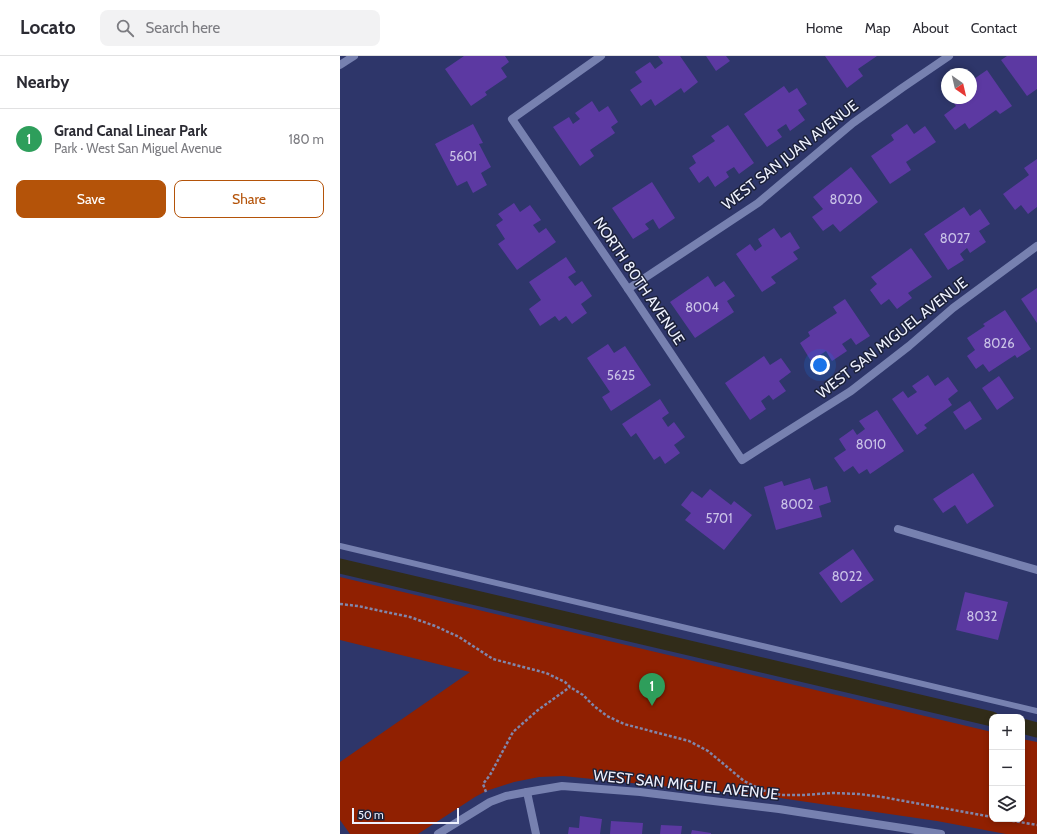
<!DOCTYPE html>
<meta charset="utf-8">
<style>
body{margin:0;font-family:Cabin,sans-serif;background:#f2f2f3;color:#2b2b33}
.controls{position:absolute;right:12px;bottom:12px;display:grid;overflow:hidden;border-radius:8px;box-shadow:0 2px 6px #0003}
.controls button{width:36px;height:36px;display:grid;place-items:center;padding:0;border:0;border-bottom:1px solid #e1e1e2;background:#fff;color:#2b2b33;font:20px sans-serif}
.compass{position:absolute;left:601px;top:12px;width:36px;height:36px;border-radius:50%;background:#fff;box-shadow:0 2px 6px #0003;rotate:146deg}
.scale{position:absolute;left:12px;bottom:10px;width:107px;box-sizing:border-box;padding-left:4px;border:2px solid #eef1fe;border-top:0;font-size:11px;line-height:14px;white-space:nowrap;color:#eef1fe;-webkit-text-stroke:3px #1c2139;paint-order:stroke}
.you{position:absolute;left:480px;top:309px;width:14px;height:14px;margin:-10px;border:3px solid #fff;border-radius:50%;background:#1a73e8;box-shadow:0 0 0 6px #1a73e833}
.badge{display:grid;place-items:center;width:26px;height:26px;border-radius:50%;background:#b45309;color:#fff;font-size:13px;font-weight:700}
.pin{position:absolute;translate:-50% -33px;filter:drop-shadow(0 1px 2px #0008)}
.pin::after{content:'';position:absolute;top:21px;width:14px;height:12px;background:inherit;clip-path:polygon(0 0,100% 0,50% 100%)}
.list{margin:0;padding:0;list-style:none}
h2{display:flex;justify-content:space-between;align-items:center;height:52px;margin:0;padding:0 16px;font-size:17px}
h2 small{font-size:13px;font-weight:400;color:#7c7c81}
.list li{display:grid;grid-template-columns:26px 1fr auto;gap:12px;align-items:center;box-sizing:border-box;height:60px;padding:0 16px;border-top:1px solid #e1e1e2}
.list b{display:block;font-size:15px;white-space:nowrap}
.list p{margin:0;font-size:13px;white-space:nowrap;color:#7c7c81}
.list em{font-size:13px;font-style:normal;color:#7c7c81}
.actions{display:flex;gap:8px;padding:12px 16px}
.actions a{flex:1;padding:9px 0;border:1px solid #b45309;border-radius:8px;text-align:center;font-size:14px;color:#b45309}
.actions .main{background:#b45309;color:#fff}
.icon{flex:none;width:22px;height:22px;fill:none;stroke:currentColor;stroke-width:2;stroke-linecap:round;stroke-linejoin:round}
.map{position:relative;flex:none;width:697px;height:778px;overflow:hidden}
header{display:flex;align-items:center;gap:24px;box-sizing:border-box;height:56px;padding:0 20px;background:#fff;border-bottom:1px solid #e1e1e2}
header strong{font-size:19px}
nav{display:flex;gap:22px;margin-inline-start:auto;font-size:14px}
.search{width:280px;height:36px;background:#f2f2f3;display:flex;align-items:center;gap:10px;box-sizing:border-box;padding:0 14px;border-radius:8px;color:#7c7c81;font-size:15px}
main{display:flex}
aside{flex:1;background:#fff}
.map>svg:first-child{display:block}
.green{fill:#902001}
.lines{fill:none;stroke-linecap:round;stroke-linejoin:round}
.canal{stroke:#312c19;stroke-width:15}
.building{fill:#5c39a2}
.path{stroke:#8186aa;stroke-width:2.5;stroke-dasharray:3 2;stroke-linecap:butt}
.lane{stroke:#7781b0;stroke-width:6}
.street{stroke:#7781b0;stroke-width:8}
.labels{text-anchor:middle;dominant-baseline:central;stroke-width:3;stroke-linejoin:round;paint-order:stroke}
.number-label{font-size:13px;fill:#cac3e7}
.street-label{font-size:15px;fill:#eef1fe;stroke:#1c2139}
</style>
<header>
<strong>Locato</strong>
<div class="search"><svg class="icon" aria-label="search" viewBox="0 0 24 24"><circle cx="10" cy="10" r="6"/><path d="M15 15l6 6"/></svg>Search here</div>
<nav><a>Home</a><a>Map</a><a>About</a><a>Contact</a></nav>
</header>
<main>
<aside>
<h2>Nearby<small></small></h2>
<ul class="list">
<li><span class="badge" style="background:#2e9e5b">1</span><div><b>Grand Canal Linear Park</b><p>Park · West San Miguel Avenue</p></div><em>180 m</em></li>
</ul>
<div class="actions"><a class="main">Save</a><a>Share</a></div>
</aside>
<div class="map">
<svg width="697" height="778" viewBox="0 0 697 778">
<rect width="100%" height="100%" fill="#2e366a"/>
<!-- green -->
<path class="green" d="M0,521L652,676V763H682V683L697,686V778H666L597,765L440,742L223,720L199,721L174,726L146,735L135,741L78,778H10L0,764V706L130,616L0,584Z"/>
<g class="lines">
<!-- canal -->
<g class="canal">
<path d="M0,510L652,663"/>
<path d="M682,670L697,674"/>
</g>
</g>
<!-- building -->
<g class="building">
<path d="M124,0H165L169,6L161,12L167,21L145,36L147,39L131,50L105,13Z"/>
<path d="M318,0H340L358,26L344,37L341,32L315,50L311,43L301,50L290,34L302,26L295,16L310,6L315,13L323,7Z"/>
<path d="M366,0H386L390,5L376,15Z"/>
<path d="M485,0H537L518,13L523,20L507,32Z"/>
<path d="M667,0H697V33L687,40L661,4Z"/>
<path d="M647,14L672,50L660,58L656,54L629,73L625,67L615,74L604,59L616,50L610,42H631V25Z"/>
<path d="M444,30L449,37L457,32L467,48L458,54L465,64L450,75L446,68L437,74L442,81L427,91L404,58Z"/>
<path d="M252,45L259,56L268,50L278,66L271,71L275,77L250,94L254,100L240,110L213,71L229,61L233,68L240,63L235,57Z"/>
<path d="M133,68L143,87L139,88L151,111L141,117L147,129L133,137L127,125L117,130L95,88Z"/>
<path d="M567,68L574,78L585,70L596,86L566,106L571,114L550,128L531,100L554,84L551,79Z"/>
<path d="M388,69L414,107L399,118L394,111L386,116L389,121L375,131L368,120L359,127L349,112L356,107L352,100L375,85L371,80Z"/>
<path d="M697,103V151L688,158L681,149L675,154L663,138L689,119L684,112Z"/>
<path d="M511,111L538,146L500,176L493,168L483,175L472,161L483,153L473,141Z"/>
<path d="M312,126L335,162L319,173L313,163L305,168L309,173L293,183L272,152Z"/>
<path d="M174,147L180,156L190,149L201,164L193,169L199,177L206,172L216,186L177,214L158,188L165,183L156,169L163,164L158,158Z"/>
<path d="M624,151L630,160L640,153L650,168L639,175L646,186L630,197L627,192L620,198L624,204L608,214L584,178Z"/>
<path d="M434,172L441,182L450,176L460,192L453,196L458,203L431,221L436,227L422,236L396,198L410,188L415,195L422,190L418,183Z"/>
<path d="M571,192L592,221L568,237L572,242L557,253L549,243L541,249L530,234L537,228L531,221Z"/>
<path d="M226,201L236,216L228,221L235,230L242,225L252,240L241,248L247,257L232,268L226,260L219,265L215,260L200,270L189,253L201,244L189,226Z"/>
<path d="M368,220L375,231L384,225L395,240L387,245L394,256L355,282L330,246Z"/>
<path d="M697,232V267L681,243Z"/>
<path d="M505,243L530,280L516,289L511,282L502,288L507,295L492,305L486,295L471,305L460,287L470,280L468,276L497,257L493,251Z"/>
<path d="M665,254L691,293L677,302L675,299L649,316L643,308L636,313L627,300L635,294L627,282L645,270L643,268Z"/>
<path d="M268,288L274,297L285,290L311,329L271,355L262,341L270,336L247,302Z"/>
<path d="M424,300L430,309L441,302L451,316L439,325L446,335L433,344L429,339L421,345L426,353L410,364L385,327Z"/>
<path d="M588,319L595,330L608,321L618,335L608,343L612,349L584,369L587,372L577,379L552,343L563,335L568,342L577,336L572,330Z"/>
<path d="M659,320L674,342L657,354L642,332Z"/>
<path d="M320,343L329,357L322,362L328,371L334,366L345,381L334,389L340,397L325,408L320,400L314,404L296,377L291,381L282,368Z"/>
<path d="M630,345L642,363L625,374L613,356Z"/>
<path d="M537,354L564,395L530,418L527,413L519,418L513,410L504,416L494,402L506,394L499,383L513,373L517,379L525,373L519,365Z"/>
<path d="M633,417L654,450L627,468L615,449L603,457L593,443Z"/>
<path d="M470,422L474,434L487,430L491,446L479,450L482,461L436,474L424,431L442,425L444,430Z"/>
<path d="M370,433L391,449L394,445L412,459L384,494L345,464L351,457L341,449L352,435L362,442Z"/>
<path d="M513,493L534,524L501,547L479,517Z"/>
<path d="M625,536L668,546L658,584L616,574Z"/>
<path d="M240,760L262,763L260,778H228L229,771L239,772Z"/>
<path d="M271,765L303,767L302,778H270Z"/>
<path d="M321,769L342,770L341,778H320Z"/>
<path d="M352,774L371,777V778H351Z"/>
</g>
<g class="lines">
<!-- path -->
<g class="path">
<path d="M0,548L18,550L41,555L70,561L95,570L119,581L153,603L206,617L225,626L230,631L243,639L254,650L267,660L284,668L349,685L368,695L404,725L422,734L441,739H464L492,737L519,738L542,741L652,761"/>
<path d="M146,736L143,728L150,719L173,676L198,654L230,631"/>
<path d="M662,763L697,769"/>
</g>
<!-- lane -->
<path class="lane" d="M0,490L697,655"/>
<!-- street -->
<g class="street">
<path d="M261,0L172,63L288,233L402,404L511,335L569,290L613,252L697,190"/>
<path d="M0,9L14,0"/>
<path d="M288,233L418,147L513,67L562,32L609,0"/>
<path d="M558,473L697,514"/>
<path d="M187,736L196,778"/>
<path d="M98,778L150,746L166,740L187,736L222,730L300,736L439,753L601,778"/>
</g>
</g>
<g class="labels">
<!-- number labels -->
<g class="number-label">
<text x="123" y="100">5601</text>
<text x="506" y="143">8020</text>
<text x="615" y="182">8027</text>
<text x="362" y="251">8004</text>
<text x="659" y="287">8026</text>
<text x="281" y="319">5625</text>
<text x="531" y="388">8010</text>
<text x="457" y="448">8002</text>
<text x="379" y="462">5701</text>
<text x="507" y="520">8022</text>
<text x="642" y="560">8032</text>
</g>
<!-- street labels -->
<g class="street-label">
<text transform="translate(450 99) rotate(-38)">WEST SAN JUAN AVENUE</text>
<text transform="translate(299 225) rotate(56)">NORTH 80TH AVENUE</text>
<text transform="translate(552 282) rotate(-38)">WEST SAN MIGUEL AVENUE</text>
<text transform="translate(346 729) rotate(6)">WEST SAN MIGUEL AVENUE</text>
</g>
</g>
</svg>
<div class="controls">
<button>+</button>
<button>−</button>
<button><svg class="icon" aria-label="layers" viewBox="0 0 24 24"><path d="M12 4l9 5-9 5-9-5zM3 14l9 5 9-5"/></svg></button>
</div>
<svg class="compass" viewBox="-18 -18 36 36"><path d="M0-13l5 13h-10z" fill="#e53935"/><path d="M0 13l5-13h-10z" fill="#7c7c81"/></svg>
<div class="scale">50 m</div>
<div class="you"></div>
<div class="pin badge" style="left:312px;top:650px;background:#2e9e5b">1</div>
</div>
</main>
